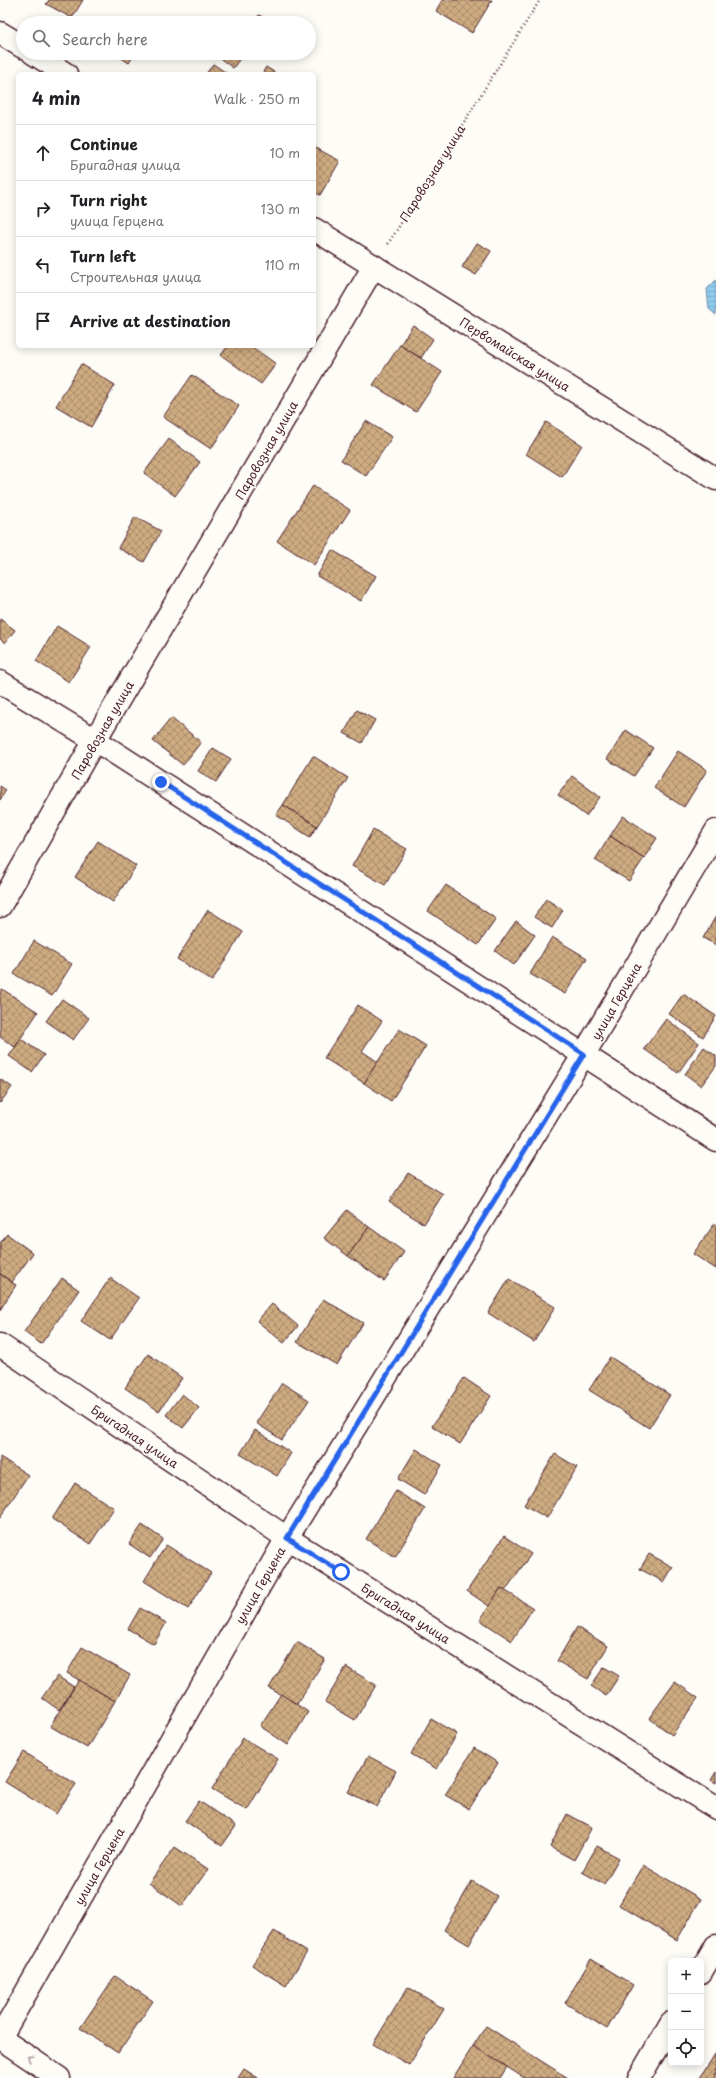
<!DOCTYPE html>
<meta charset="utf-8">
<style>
body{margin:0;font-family:"Playpen Sans",sans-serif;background:#f6f6f6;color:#202124}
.controls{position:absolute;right:12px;bottom:12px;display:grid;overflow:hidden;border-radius:6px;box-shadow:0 2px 10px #0003}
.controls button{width:36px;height:36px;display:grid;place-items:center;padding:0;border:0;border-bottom:1px solid #e0e0e0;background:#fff;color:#202124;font:20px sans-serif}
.stop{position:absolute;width:12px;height:12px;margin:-9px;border:3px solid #2563eb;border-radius:50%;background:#fff}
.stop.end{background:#2563eb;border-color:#fff;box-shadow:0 1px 4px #0008}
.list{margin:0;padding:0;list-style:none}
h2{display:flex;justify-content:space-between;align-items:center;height:52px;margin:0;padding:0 16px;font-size:17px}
h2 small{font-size:13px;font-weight:400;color:#757577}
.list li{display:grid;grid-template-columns:26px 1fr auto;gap:12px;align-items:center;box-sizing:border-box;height:56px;padding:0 16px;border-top:1px solid #e0e0e0}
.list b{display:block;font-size:15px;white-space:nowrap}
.list p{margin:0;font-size:13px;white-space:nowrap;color:#757577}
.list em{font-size:13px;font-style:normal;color:#757577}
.icon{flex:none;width:22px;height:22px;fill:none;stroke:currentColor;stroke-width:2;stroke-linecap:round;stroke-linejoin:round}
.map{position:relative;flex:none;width:716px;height:2078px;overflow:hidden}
.search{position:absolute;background:#fff;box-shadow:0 2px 10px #0003;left:16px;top:16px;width:300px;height:44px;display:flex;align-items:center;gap:10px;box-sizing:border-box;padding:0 14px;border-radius:22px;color:#757577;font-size:15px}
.panel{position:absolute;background:#fff;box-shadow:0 2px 10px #0003;left:16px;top:72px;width:300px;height:276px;border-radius:6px}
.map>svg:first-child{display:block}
.water{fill:url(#water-rules);stroke:#7386a1}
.building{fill:url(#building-cross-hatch);stroke:#4a1f2b}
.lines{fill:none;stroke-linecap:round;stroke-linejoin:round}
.minor-casing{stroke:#4a1f2b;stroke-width:25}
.tertiary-casing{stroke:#4a1f2b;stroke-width:25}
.secondary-casing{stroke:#4a1f2b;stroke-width:25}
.path{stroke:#4a1f2b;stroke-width:2.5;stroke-dasharray:1 3;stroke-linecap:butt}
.minor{stroke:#fdfcf7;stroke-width:22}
.tertiary{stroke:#fdfcf7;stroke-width:22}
.secondary{stroke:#fdfcf7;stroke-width:22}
.oneway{stroke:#ac999b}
.route{stroke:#2563eb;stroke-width:5}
.labels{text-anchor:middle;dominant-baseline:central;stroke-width:3.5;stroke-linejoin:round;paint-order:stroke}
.street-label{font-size:12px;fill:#4a1f2b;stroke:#fdfcf7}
</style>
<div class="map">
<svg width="716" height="2078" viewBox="0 0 716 2078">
<defs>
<pattern id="water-rules" width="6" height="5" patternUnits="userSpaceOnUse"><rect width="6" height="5" fill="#8fcbef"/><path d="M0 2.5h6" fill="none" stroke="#7daecd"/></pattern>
<pattern id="building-cross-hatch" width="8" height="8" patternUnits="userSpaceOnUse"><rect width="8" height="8" fill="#ceac81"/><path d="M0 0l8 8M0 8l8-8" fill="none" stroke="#a98b6a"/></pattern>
</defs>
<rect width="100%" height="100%" fill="#fdfcf7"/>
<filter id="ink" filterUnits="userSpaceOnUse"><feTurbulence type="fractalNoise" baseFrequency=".025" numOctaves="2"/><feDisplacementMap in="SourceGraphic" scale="8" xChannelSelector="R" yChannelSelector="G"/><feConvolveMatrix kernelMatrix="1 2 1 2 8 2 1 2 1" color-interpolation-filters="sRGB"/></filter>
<g filter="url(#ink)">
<!-- water -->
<path class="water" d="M716,280V315L709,309L707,289Z"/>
<!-- building -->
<g class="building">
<path d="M49,0H83L72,18L46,4Z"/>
<path d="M442,0H492L472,33L436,11Z"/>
<path d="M259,15L273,23H254Z"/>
<path d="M114,53H135L129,63Z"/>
<path d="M213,53H244L233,68Z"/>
<path d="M213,64L228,74H206Z"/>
<path d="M266,67L277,74H262Z"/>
<path d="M314,147L340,161L320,195L314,192Z"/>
<path d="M477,243L491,251L476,275L462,267Z"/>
<path d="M413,325L433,339L421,358L400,345Z"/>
<path d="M400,345L442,372L416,412L373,385Z"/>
<path d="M228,346H251L276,364L261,384L221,355Z"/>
<path d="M81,364L115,385L91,427L56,406Z"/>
<path d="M192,375L239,406L211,449L163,417Z"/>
<path d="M366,421L392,437L366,476L341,460Z"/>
<path d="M546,422L582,445L562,477L526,454Z"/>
<path d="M169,439L200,462L175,496L144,473Z"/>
<path d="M313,486L350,510L314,565L277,541Z"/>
<path d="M135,517L161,531L144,562L118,548Z"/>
<path d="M332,550L376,576L361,601L317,576Z"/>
<path d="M0,619L15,630L5,643L0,639Z"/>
<path d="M57,626L91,647L69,682L36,661Z"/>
<path d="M357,710L375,720L362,743L344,733Z"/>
<path d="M171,718L201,742L183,765L153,741Z"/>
<path d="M626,730L653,748L634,776L607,759Z"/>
<path d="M213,748L231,759L216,782L198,771Z"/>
<path d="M678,751L707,770L684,807L654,788Z"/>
<path d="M313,756L348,778L317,826L283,805Z"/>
<path d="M572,776L600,797L586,816L558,795Z"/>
<path d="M0,786L6,790L0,800Z"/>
<path d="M283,805L317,826L310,837L276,815Z"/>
<path d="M623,816L657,838L644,858L610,836Z"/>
<path d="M373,830L407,849L385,885L352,866Z"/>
<path d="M610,836L644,858L629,881L595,860Z"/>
<path d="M98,841L136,866L113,902L75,877Z"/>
<path d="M446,885L496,919L478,945L428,911Z"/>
<path d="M546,899L563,910L552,928L534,917Z"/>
<path d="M208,910L243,932L212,981L177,959Z"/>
<path d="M716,916V945L703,938Z"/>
<path d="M516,921L535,935L514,965L495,951Z"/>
<path d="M552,937L587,958L565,994L530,974Z"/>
<path d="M34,941L72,964L52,996L14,974Z"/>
<path d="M2,989L38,1012L15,1047L0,1037V993Z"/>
<path d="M683,994L716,1016L703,1037L669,1014Z"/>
<path d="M62,999L89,1018L73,1040L46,1021Z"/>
<path d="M358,1005L382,1021L362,1051L378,1062L364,1083L324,1058Z"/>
<path d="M666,1019L699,1043L678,1073L644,1049Z"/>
<path d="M399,1029L426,1046L391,1101L364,1083Z"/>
<path d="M21,1039L44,1055L32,1072L9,1056Z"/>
<path d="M704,1047L716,1056V1066L701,1086L685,1074Z"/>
<path d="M0,1079L12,1087L0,1103Z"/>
<path d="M408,1173L443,1194L424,1224L389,1202Z"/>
<path d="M347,1210L369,1227L348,1256L324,1238Z"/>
<path d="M715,1223L716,1224V1269L693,1254Z"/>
<path d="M369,1227L404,1252L384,1281L348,1256Z"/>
<path d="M7,1234L33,1253L12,1282L0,1274V1243Z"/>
<path d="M0,1274L16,1285L0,1310Z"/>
<path d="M62,1278L79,1290L41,1344L24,1332Z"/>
<path d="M110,1278L139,1298L110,1340L81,1321Z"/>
<path d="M509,1279L555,1307L534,1342L488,1313Z"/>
<path d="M323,1299L363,1323L337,1365L297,1342Z"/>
<path d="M272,1304L298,1326L284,1343L257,1321Z"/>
<path d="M148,1354L182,1378L159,1411L125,1388Z"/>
<path d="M610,1357L670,1395L649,1428L589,1390Z"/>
<path d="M464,1378L491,1396L460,1444L432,1426Z"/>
<path d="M282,1383L309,1400L282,1440L256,1423Z"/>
<path d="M182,1394L199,1408L183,1428L166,1415Z"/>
<path d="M255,1430L291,1453L277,1476L240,1454Z"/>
<path d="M416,1449L442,1465L424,1495L398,1479Z"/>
<path d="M555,1454L577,1467L547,1518L524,1505Z"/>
<path d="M0,1457L28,1475L0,1518Z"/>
<path d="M75,1483L114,1508L90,1544L52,1519Z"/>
<path d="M396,1491L425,1509L395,1557L366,1539Z"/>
<path d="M142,1525L163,1539L150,1558L129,1544Z"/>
<path d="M504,1536L531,1554L505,1591L501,1588L489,1606L467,1591Z"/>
<path d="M166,1545L211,1573L188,1609L144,1581Z"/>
<path d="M649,1554L673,1567L664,1582L640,1569Z"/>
<path d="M501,1588L533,1608L512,1641L480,1620Z"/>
<path d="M140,1608L166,1623L154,1644L128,1629Z"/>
<path d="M577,1627L608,1646L588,1679L557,1661Z"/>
<path d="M297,1642L325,1659L297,1704L269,1688Z"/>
<path d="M82,1647L130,1675L115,1701L67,1673Z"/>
<path d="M346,1667L376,1685L355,1720L325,1702Z"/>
<path d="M604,1667L619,1676L606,1696L591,1686Z"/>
<path d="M57,1676L74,1687L59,1710L42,1698Z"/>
<path d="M79,1680L115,1701L87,1748L50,1726Z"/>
<path d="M675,1682L698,1698L672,1735L649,1718Z"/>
<path d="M281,1694L308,1712L288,1745L260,1726Z"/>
<path d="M431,1719L457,1734L437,1769L411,1754Z"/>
<path d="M243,1738L278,1759L247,1810L212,1789Z"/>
<path d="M474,1748L498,1763L469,1809L445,1795Z"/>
<path d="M24,1752L76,1784L56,1814L5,1782Z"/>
<path d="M368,1756L396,1771L377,1807L348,1792Z"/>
<path d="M716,1772V1783L711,1780Z"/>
<path d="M199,1801L236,1826L222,1846L185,1821Z"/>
<path d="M567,1814L592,1827L574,1860L550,1847Z"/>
<path d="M597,1846L619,1858L604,1884L582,1872Z"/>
<path d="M175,1847L208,1869L182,1906L149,1883Z"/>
<path d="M643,1865L701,1899L677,1940L619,1905Z"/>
<path d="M472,1881L497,1896L469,1945L444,1930Z"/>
<path d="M274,1931L307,1952L286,1986L252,1965Z"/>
<path d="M591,1959L633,1985L607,2029L565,2003Z"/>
<path d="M115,1976L153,2001L118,2053L80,2028Z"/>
<path d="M408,1987L444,2009L409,2065L373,2044Z"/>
<path d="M486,2026L568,2078H524L507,2067L473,2046Z"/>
<path d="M473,2046L507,2067L500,2078H453Z"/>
<path d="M715,2054L716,2078H700Z"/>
<path d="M244,2069L258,2078H238Z"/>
</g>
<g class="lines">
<!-- minor casing -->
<g class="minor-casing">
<g id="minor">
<path d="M0,682L95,740L716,1140"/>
<path d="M0,906L95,740L374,266"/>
<path d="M0,1345L287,1538L716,1808"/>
<path d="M701,1972L716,1946"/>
<path d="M0,2038L287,1538L584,1054L716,831"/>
<path d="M639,2078L671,2023"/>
</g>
</g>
<!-- tertiary casing -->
<g class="tertiary-casing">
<g id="tertiary">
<path d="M0,33L23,47"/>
<path d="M33,53L66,74"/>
<path d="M314,229L716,479"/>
</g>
</g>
<!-- secondary casing -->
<g class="secondary-casing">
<path id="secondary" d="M0,2038L59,2078"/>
</g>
<!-- path -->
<path class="path" d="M388,244L540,0"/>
<!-- minor -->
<use href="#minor" class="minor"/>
<!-- tertiary -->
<use href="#tertiary" class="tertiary"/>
<!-- secondary -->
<use href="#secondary" class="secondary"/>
</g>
<!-- one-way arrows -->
<defs><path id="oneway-chevron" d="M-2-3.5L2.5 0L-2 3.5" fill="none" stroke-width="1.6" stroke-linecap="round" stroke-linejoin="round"/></defs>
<use class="oneway" href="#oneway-chevron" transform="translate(30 2058) rotate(-146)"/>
</g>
<g class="lines" filter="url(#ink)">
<!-- route -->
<path class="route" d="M161,782L584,1054L287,1538L341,1572"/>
</g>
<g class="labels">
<!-- street labels -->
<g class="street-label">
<text transform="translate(432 173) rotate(-58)">Паровозная улица</text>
<text transform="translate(515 354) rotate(32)">Первомайская улица</text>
<text transform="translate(266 450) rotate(-60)">Паровозная улица</text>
<text transform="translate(102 730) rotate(-60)">Паровозная улица</text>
<text transform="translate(616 1001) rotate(-60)">улица Герцена</text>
<text transform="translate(135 1436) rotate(34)">Бригадная улица</text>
<text transform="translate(260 1585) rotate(-60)">улица Герцена</text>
<text transform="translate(406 1613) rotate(32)">Бригадная улица</text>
<text transform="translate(99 1866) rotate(-60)">улица Герцена</text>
</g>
</g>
</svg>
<div class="controls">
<button>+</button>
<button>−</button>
<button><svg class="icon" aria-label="locate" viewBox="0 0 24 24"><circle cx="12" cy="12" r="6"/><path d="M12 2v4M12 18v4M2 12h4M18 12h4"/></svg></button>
</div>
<div class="stop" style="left:341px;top:1572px"></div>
<div class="stop end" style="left:161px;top:782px"></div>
<div class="search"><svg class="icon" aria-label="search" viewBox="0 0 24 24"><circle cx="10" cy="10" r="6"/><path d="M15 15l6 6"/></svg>Search here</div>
<section class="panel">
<h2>4 min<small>Walk · 250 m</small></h2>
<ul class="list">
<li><svg class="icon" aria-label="ahead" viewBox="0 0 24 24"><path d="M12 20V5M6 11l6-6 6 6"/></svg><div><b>Continue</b><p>Бригадная улица</p></div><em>10 m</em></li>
<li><svg class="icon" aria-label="right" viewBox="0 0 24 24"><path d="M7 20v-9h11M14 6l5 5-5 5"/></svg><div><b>Turn right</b><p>улица Герцена</p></div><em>130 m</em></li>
<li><svg class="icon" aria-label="left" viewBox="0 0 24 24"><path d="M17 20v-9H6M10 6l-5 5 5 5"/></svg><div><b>Turn left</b><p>Строительная улица</p></div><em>110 m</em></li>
<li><svg class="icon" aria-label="arrive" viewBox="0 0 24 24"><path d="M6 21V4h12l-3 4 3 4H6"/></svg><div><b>Arrive at destination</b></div></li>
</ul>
</section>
</div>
